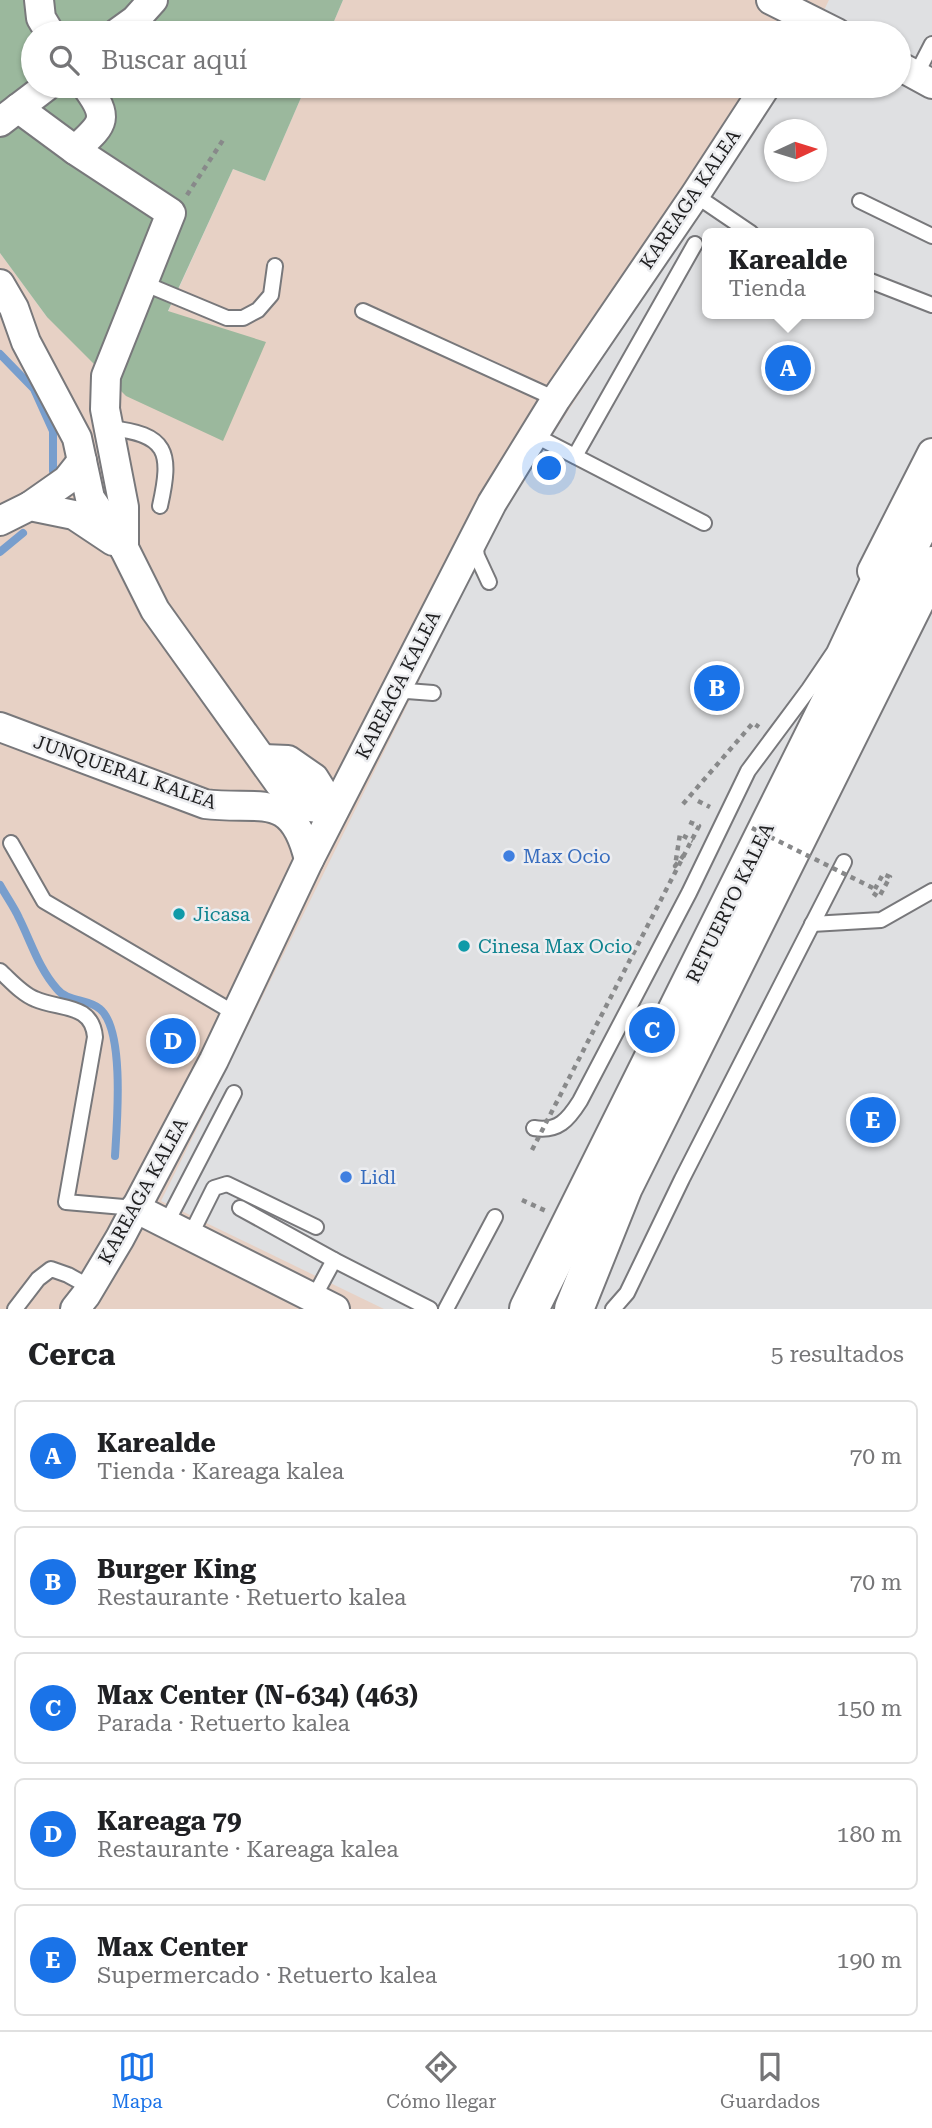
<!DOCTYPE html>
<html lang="es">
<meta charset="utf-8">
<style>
body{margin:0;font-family:"Roboto Serif",serif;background:#f2f2f2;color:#202124}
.compass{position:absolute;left:764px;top:119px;width:63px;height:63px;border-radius:50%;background:#fff;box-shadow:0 2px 5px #0004;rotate:86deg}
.you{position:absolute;left:550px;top:469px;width:24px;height:24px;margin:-18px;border:5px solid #fff;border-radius:50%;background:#1a73e8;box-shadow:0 0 0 10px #1a73e833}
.badge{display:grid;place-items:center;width:46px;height:46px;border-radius:50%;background:#1a73e8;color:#fff;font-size:23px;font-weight:700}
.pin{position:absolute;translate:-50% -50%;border:4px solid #fff;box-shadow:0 2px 7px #0006}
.popup{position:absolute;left:702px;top:228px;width:172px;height:91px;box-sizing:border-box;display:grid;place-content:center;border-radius:10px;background:#fff;filter:drop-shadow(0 2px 5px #0005);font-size:23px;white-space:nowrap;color:#757577}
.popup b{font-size:26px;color:#202124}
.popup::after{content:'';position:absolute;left:50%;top:100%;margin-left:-14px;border:14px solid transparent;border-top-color:#fff}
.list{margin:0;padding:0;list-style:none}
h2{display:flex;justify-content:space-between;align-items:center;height:91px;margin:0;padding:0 28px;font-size:30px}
h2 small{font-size:23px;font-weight:400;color:#757577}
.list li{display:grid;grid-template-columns:46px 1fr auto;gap:21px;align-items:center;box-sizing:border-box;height:112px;margin:0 14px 14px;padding:0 14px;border:2px solid #e0e0e0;border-radius:10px}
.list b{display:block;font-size:26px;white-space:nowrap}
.list p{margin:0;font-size:23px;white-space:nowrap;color:#757577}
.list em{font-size:23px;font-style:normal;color:#757577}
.icon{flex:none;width:38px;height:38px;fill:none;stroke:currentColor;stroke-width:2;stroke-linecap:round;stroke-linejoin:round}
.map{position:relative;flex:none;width:932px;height:1309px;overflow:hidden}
.search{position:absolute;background:#fff;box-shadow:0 2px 5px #0004;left:21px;right:21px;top:21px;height:77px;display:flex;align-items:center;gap:18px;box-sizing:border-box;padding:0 24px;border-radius:38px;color:#757577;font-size:26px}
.sheet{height:721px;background:#fff}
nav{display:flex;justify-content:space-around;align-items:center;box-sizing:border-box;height:98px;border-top:2px solid #e0e0e0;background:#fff;font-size:19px;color:#757577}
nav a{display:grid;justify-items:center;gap:4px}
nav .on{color:#1a73e8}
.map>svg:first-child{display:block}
.industrial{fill:#e7d1c5}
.green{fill:#9bb89d}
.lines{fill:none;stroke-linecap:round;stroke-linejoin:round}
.stream{stroke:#789ecd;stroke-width:8}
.lane-casing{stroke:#78787b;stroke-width:18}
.street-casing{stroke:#78787b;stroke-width:32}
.primary-casing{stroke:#78787b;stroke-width:42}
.path{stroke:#88898a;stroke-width:4.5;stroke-dasharray:5 5;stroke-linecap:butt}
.lane{stroke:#fff;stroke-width:14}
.street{stroke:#fff;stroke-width:28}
.primary{stroke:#fff;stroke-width:38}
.path-bridge{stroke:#88898a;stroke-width:4.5;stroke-dasharray:5 5;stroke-linecap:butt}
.shop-dot{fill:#3f7fe0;stroke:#ecedf0;stroke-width:2.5}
.culture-dot{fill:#0f9aa8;stroke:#ecedf0;stroke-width:2.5}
.labels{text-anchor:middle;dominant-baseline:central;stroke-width:5;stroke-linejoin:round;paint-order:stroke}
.street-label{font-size:19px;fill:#212122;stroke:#ecedf0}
.shop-label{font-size:19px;fill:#366cbe;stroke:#ecedf0;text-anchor:start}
.culture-label{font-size:19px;fill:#0d838f;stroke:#ecedf0;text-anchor:start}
</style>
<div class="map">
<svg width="932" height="1309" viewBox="0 0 932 1309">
<rect width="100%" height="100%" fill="#dfe0e2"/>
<!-- industrial -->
<g class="industrial">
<path d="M343,0H829L813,33H329Z"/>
<path d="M306,86H780L506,506L161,1201L384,1309H0V253L47,317L168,312L233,169L265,181Z"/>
</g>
<!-- green -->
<path class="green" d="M0,0H343L329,33H33V86H306L265,181L233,169L168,311L266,342L223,441L126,396L47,317L0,253Z"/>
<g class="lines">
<!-- stream -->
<g class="stream">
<path d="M0,354L34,389L53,431V471"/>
<path d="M0,552L23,533"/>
<path d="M0,885C6,896 14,907 19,918C31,942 39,969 57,989C67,1002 89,999 100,1009C125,1030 117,1123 115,1156"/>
</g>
<!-- lane casing -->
<g class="lane-casing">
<g id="lane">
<path d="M916,75L932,44"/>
<path d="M695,195L751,233"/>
<path d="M860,201L932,236"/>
<path d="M868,280L932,305"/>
<path d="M143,283L227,318H243L258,310L271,295L275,266"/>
<path d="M363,311L556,399"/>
<path d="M109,428C168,434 172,452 160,506"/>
<path d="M534,435L704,523"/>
<path d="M575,456L695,244"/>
<path d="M475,544L477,556L489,582"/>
<path d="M394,695L407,691L433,693"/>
<path d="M11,843L44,901L236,1014"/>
<path d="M812,924L881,920L932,891"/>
<path d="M0,971C10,980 22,994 35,999C60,1010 92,1003 95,1037L66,1202L135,1208"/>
<path d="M534,1128C558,1132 568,1120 580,1101L689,893L748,771L809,689L834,652L872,571"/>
<path d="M240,1208L334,1260"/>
<path d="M166,1224L234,1093"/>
<path d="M190,1236L214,1188L227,1184L316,1227"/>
<path d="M314,1297L334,1260L430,1309"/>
<path d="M15,1309L38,1279L51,1269L68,1275L90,1287"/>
<path d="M446,1309L495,1217"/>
<path d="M613,1309L627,1293L682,1179L844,862"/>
</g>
</g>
<!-- street casing -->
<g class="street-casing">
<g id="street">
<path d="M39,0L41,18L50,33"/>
<path d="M771,0L837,33"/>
<path d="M117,33L135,20L153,0"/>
<path d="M899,66L932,84"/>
<path d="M18,108L75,150L171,213L106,376L105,409L124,507V548"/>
<path d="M0,122L47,86"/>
<path d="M75,150C103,124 111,120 86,86"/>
<path d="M0,284L14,308L26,342L77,438L90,498L124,548L155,610L279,783L311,807L334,810"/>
<path d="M30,506L67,480L82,461"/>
<path d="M0,521L30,506L74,515L113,541"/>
<path d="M890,579L872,571L932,453"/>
<path d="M0,727L205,804C260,811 292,789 309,860"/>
<path d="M263,759L288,760L314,778L334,810"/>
<path d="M135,1208L335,1309"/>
<path d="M75,1309L86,1295L120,1238L214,1060L309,860L492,503L556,399L695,195L766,86"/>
</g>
</g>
<!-- primary casing -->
<g class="primary-casing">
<g id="primary">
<path d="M529,1309L932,499"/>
<path d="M574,1309L623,1187L932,566"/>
</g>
</g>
<!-- path -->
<g class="path">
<path d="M187,195L225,137"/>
<path d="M698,801L710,807"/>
<path d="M683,804L753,723L759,727"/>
<path d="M684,855L675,866L680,834L693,841"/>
<path d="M873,893L879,897L890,877L883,874L875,889"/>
<path d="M522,1200L546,1211"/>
</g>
<!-- lane -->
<use href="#lane" class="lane"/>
<!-- street -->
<use href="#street" class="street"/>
<!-- primary -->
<use href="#primary" class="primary"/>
<!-- path-bridge -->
<g class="path-bridge">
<path d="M752,828L875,889"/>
<path d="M532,1150L699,826L687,821"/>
</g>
</g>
<!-- markers -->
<g class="shop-dot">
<circle cx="509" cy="856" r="7"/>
<circle cx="346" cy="1177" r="7"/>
</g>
<g class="culture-dot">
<circle cx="179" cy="914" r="7"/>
<circle cx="464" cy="946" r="7"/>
</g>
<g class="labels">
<!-- street labels -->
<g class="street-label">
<text transform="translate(690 199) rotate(-56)">KAREAGA KALEA</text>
<text transform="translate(398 685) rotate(-63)">KAREAGA KALEA</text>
<text transform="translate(125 772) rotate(19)">JUNQUERAL KALEA</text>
<text transform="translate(730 903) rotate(-64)">RETUERTO KALEA</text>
<text transform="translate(143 1191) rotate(-61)">KAREAGA KALEA</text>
</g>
<!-- shop labels -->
<g class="shop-label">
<text x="523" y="856">Max Ocio</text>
<text x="360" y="1177">Lidl</text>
</g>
<!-- culture labels -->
<g class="culture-label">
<text x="193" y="914">Jicasa</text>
<text x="478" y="946">Cinesa Max Ocio</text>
</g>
</g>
</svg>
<svg class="compass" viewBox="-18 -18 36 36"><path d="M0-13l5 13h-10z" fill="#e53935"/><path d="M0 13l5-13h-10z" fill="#757577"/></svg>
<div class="you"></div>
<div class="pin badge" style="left:788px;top:368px">A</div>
<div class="popup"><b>Karealde</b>Tienda</div>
<div class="pin badge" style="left:717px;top:688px">B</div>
<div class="pin badge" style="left:652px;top:1030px">C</div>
<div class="pin badge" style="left:173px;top:1041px">D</div>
<div class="pin badge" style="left:873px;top:1120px">E</div>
<div class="search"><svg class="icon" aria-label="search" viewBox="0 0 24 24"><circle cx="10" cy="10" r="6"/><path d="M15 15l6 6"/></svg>Buscar aquí</div>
</div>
<section class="sheet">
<h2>Cerca<small>5 resultados</small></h2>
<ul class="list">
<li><span class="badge">A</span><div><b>Karealde</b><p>Tienda · Kareaga kalea</p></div><em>70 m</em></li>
<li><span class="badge">B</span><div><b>Burger King</b><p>Restaurante · Retuerto kalea</p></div><em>70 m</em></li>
<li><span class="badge">C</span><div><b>Max Center (N-634) (463)</b><p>Parada · Retuerto kalea</p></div><em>150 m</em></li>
<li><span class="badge">D</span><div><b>Kareaga 79</b><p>Restaurante · Kareaga kalea</p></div><em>180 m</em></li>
<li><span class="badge">E</span><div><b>Max Center</b><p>Supermercado · Retuerto kalea</p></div><em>190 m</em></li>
</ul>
</section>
<nav>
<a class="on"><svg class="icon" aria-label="map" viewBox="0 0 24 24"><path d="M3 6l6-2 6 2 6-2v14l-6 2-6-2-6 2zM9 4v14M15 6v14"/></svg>Mapa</a>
<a><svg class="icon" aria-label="directions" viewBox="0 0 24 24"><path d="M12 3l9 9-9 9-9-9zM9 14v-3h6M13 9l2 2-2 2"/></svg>Cómo llegar</a>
<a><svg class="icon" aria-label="saved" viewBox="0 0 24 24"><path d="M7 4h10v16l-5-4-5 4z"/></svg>Guardados</a>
</nav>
